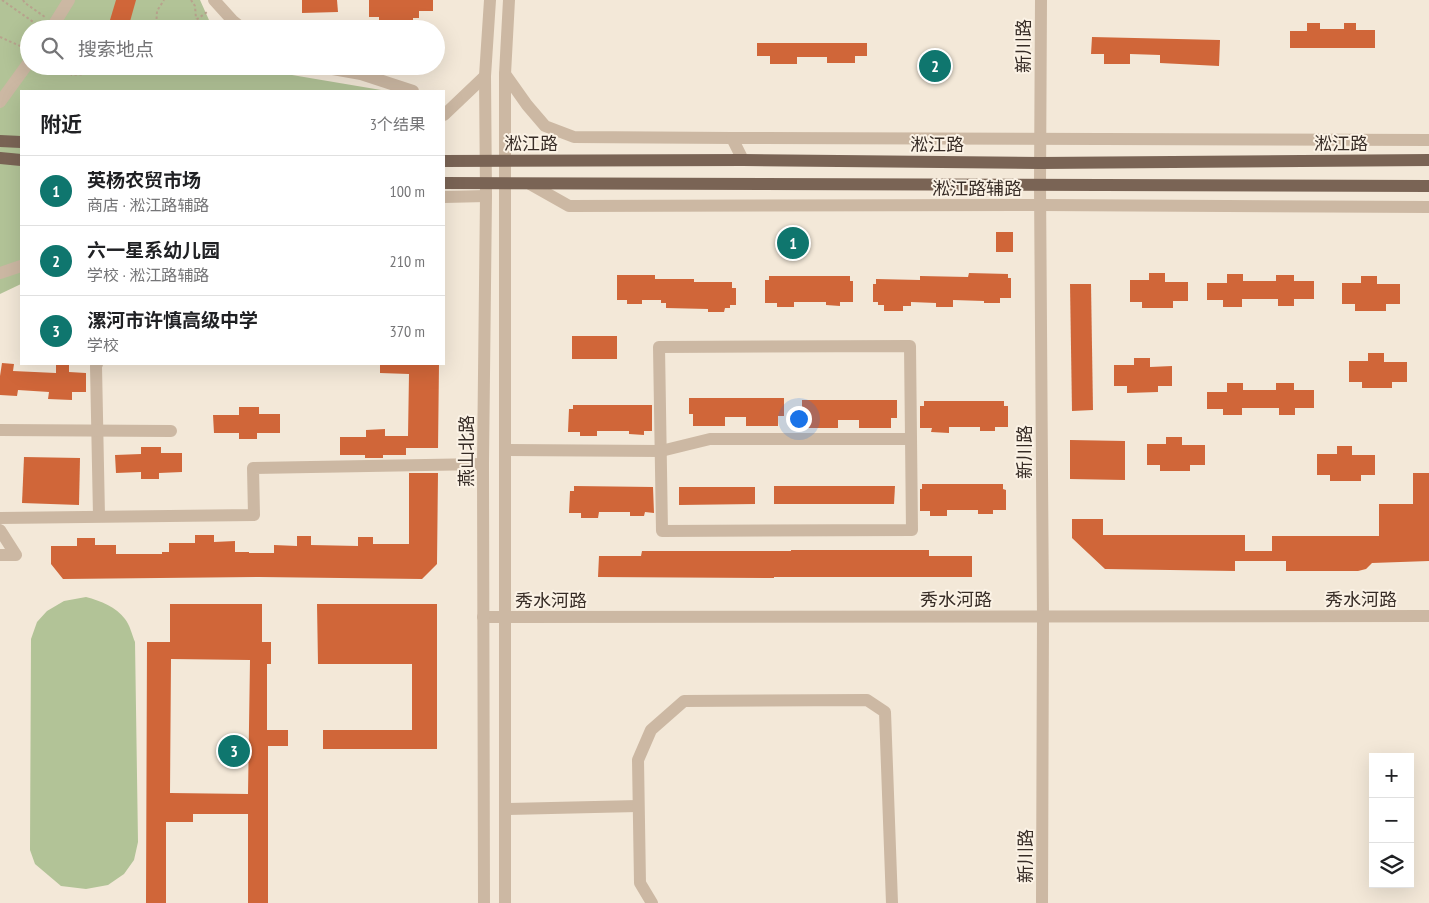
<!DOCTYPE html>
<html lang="zh">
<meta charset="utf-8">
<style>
body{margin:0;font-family:"PT Sans Narrow","Noto Sans SC",sans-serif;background:#f6f6f6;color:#202124}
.controls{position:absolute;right:15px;bottom:15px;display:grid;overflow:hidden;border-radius:0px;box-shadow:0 5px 20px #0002}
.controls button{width:45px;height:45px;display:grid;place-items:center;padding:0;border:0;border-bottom:1px solid #e0e0e0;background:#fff;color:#202124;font:25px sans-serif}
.you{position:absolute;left:798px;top:418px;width:18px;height:18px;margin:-12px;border:4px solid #fff;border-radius:50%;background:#1a73e8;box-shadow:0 0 0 8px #1a73e833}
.badge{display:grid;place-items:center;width:32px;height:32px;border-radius:50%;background:#0f766e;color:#fff;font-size:16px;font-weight:700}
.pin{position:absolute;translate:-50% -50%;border:2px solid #fff;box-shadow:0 1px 5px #0006}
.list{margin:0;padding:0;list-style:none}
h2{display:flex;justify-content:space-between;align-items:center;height:65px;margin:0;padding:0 20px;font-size:21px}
h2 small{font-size:16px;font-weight:400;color:#757577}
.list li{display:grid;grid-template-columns:32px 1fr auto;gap:15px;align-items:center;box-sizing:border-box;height:70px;padding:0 20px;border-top:1px solid #e0e0e0}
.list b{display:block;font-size:19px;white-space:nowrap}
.list p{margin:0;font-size:16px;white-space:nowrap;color:#757577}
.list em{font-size:16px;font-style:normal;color:#757577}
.icon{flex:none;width:28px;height:28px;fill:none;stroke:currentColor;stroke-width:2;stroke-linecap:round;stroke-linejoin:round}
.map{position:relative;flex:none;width:1429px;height:903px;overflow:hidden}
.search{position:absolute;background:#fff;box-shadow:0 5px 20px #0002;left:20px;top:20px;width:425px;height:55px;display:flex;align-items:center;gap:12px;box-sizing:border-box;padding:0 18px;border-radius:28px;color:#757577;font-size:19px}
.panel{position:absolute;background:#fff;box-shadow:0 5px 20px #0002;left:20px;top:90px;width:425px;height:275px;border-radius:0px}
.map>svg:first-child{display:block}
.green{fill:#b2c397}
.building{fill:#d06639;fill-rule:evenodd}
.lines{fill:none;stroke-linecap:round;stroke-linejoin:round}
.path{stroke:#b8a28d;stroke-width:2;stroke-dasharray:2.5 2.5;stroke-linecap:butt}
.minor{stroke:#ccb8a3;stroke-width:12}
.major{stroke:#7a6455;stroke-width:12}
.labels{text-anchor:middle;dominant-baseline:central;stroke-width:4;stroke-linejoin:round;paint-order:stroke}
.street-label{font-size:18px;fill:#372c26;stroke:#fbf2e5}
</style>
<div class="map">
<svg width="1429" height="903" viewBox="0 0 1429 903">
<rect width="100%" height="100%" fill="#f3e8d8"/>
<!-- green -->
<g class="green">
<path d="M0,0H200L213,29H29V66H278L292,75L387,91H21V284L0,294Z"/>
<path d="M86,597C101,601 116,607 125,619C130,625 132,635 135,642L138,842L134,860L124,874L108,885L86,889L61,886L35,864L30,850L31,639L37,622L47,611L64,601Z"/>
</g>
<!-- building -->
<g class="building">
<path d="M116,0H136L129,25L110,20Z"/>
<path d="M302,0H337L338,12L302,13Z"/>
<path d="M369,0H433V11H419V18H413V22H379V17H369Z"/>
<path d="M1307,23H1320V29H1344V23H1356V30H1375V48H1290V31H1307Z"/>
<path d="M1092,37L1220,40L1219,66L1160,63V55L1130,54V64H1104V54H1091Z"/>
<path d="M757,43H867V56H855V63H827V57H797V64H770V56H757Z"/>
<rect x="996" y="232" width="17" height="20"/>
<path d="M969,273L1008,274V278H1011V298H1000V303H984V301L953,300V307H936V303L911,302V306H903V311H884V305H878V302H873V284H876V279L920,280V276L968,277Z"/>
<path d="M1149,273H1165V282H1188V301H1173V308H1142V302H1130V280H1149Z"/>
<path d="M1227,274H1243V281H1276V275H1294V281H1314V299H1294V306H1278V299H1242V307H1223V300H1207V283H1227Z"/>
<path d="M617,275H655V279H694V282H732V288H736V305H730V308H725L724,312H708V309L666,308V303H661V300H642V304H627V300H617Z"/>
<path d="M769,276H850V281H853V302H840V306L826,305V302H794V307H777V303H765V280H769Z"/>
<path d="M1361,276H1377V284H1400V304H1386V311H1355V304H1342V283H1361Z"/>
<path d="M1070,284H1091L1093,410L1072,411Z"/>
<rect x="572" y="336" width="45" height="23"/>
<path d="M1368,353H1384V362H1407V382H1392V388H1362V382H1349V361H1368Z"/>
<path d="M1134,358H1150V367L1172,366V386H1158V392L1127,393V386H1114V365H1134Z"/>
<path d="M2,363L14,364L13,371L56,373V365H69V372L86,373V392H72V400L48,399L49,392L18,390L17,396L0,395V376Z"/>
<path d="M380,364H439L438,448H406V455H383V458H365V455H340V437H366V430L385,429V436H408L409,374L380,373Z"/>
<path d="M1227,383H1243V390H1276V383H1294V390H1314V408H1295V415H1279V408H1242V415H1223V409H1207V392H1227Z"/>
<path d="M689,398H784V416H778V426H746V417H725V426H693V414H689Z"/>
<path d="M802,400H897V418H891V428H859V420H838V428H806V416H802Z"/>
<path d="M924,401H1004V406H1008V427H995V431H980V427H949V433L931,432L932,428H920V406H924Z"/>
<path d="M573,405H652V431H644V435L629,434V431H597V436H580V432H568L569,409H573Z"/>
<path d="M239,407H259V414H280V433H257V439H239V433H214L213,415H239Z"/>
<path d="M1166,437H1182V445H1205V465H1190V471H1160V465H1147V444H1166Z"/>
<path d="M1070,440L1125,441V480L1070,479Z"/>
<path d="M1337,446H1352V455H1375V475H1361V481H1330V475H1317V454H1337Z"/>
<path d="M141,447H161V453H182V472L159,473V479H141V472L116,473L115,455L141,454Z"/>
<path d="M24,457L80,458L79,505L22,503Z"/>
<path d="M409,473H438L437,564L422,579L259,577L63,579L51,564V546H77V538H95V545H116V554H162V552H169V543H195V535H214V542L235,541V552H249V553H274V545L297,546V536H311V545L358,546V537H373V544H409Z"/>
<path d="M1413,473H1429V561L1372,563L1366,569L1358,571H1286V561H1235V571L1105,569L1072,538V519H1103V535H1245V551H1272V536H1379V504H1413Z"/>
<path d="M922,484H1003V489L1006,490V510H993V514H978V510H947V516H930V511H920V489H922Z"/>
<path d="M574,486L653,487L654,513L645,512L644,516H630V512H599L598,518H581V513H569L570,491H574Z"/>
<path d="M774,486H895L894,504H774Z"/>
<path d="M679,487H755V504L679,505Z"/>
<path d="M791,550H929V556H972V577H774V578L598,577L599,556H641L642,551H791Z"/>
<path d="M170,604H262V642H271V664H267V730H288V746H268V903H248V814H193V822H166V903H146L147,642H170ZM171,659L250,660L248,794L170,793Z"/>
<path d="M317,604H437V749H323V730H412V664H318Z"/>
</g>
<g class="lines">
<!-- path -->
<g class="path">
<path d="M2,0L39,26"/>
<path d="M23,0L25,3L45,17"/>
<path d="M191,0L195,6L196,19"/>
<path d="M156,29L157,11L164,0"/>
<path d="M194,29L196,20L207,12"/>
<path d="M0,37L27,49"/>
<path d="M57,66L72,75L125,71L138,66"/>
</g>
<!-- minor -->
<g class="minor">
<path d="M214,0L233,21L243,29"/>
<path d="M1041,0L1040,184L1043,617L1042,903"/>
<path d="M51,29L69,0"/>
<path d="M316,66L361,74L413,91"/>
<path d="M505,74L527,105L545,126L574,137L732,138L743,160"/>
<path d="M0,102L29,62"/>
<path d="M444,115L485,76"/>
<path d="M732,138L1429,140"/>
<path d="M530,184L569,206L1040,205L1429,207"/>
<path d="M444,197L486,196"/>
<path d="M0,273L21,266"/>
<path d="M910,346L912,530L662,531L659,347Z"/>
<path d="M97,364L96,366L99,516"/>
<path d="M0,430L171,431"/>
<path d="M506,450L661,451L710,439H911"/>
<path d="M0,518L254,515L253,468L483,464"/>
<path d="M0,530L16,555H0"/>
<path d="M483,617L1429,616"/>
<path d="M505,809L638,806"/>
<path d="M484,903L483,464L486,196L485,76L490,0"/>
<path d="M505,903V74L509,0"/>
<path d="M652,903L640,883L638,760L651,730L684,701L867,700L885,712L892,903"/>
</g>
<!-- major -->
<g class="major">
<path d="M0,141L21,142"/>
<path d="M0,158L21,160"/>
<path d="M444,161L743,160L1040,163L1429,160"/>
<path d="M444,183L1429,186"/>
</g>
</g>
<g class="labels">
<!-- street labels -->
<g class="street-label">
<text transform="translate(1023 46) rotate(-90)">新川路</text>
<text x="531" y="143">淞江路</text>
<text x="1341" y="143">淞江路</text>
<text x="937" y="144">淞江路</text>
<text x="977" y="188">淞江路辅路</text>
<text transform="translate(466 451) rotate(-90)">燕山北路</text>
<text transform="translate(1024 452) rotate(-90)">新川路</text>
<text x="956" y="599">秀水河路</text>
<text x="1361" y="599">秀水河路</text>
<text x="551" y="600">秀水河路</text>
<text transform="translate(1025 856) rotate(-90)">新川路</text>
</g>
</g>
</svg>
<div class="controls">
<button>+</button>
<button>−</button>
<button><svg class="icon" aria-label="layers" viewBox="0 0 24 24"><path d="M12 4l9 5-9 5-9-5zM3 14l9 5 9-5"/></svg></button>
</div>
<div class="you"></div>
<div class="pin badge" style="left:793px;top:243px">1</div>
<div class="pin badge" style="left:935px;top:66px">2</div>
<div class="pin badge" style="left:234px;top:751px">3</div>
<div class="search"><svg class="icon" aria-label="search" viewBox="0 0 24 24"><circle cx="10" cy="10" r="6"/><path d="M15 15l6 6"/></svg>搜索地点</div>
<section class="panel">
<h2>附近<small>3个结果</small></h2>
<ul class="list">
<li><span class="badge">1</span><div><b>英杨农贸市场</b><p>商店 · 淞江路辅路</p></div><em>100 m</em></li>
<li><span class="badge">2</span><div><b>六一星系幼儿园</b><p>学校 · 淞江路辅路</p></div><em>210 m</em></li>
<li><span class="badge">3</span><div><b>漯河市许慎高级中学</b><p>学校</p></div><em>370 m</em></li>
</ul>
</section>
</div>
